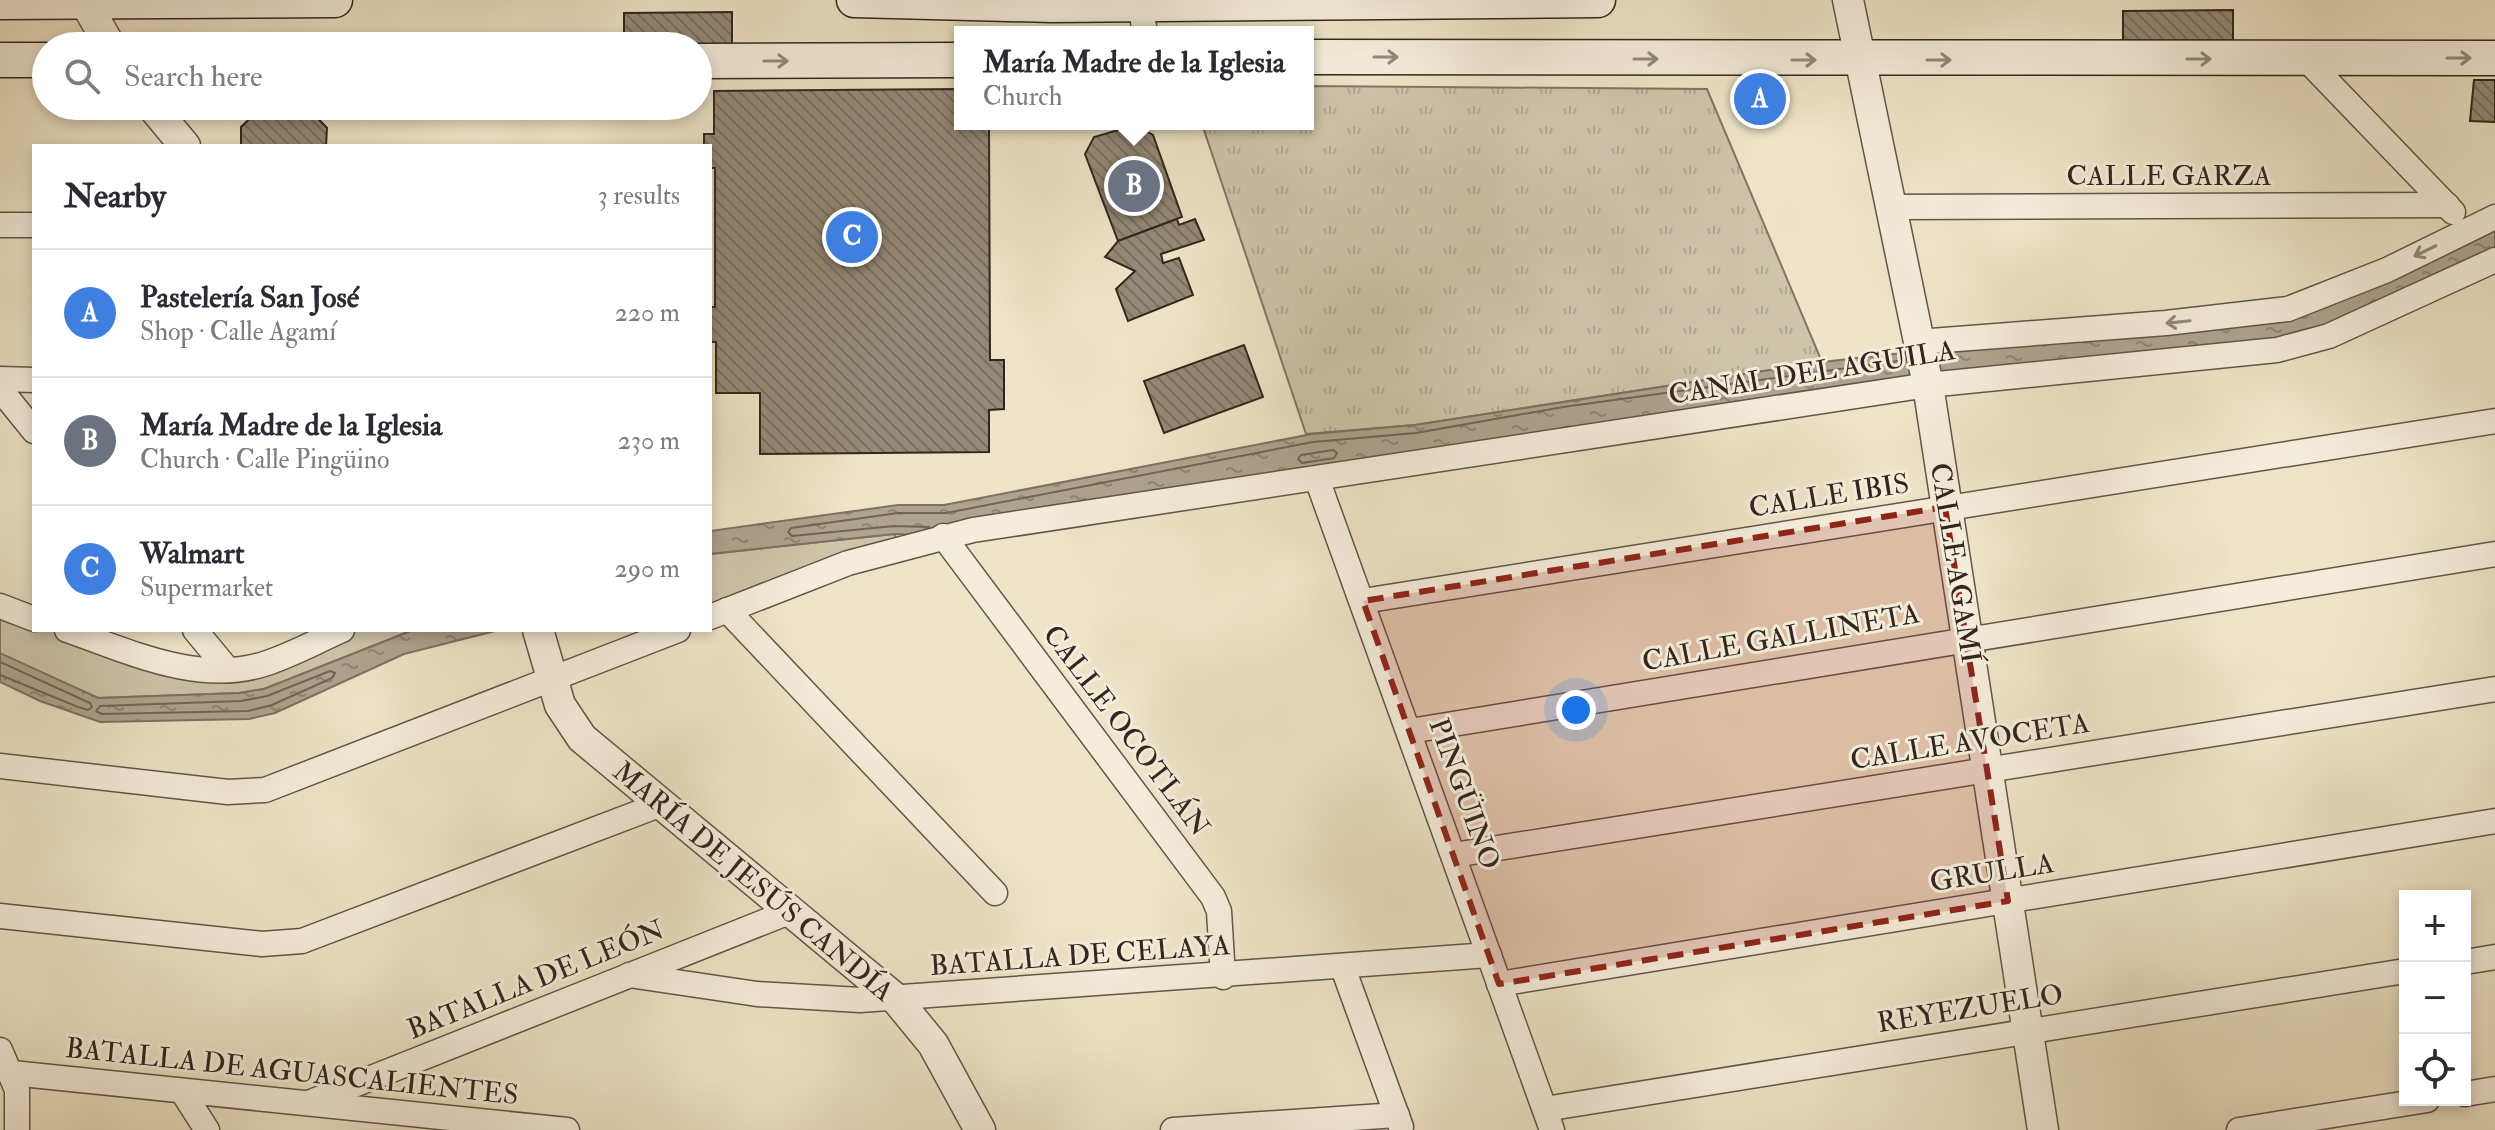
<!DOCTYPE html>
<meta charset="utf-8">
<style>
body{margin:0;font-family:"IM FELL Double Pica",serif;background:#f2f2f3;color:#2b2b33}
.controls{position:absolute;right:24px;bottom:24px;display:grid;overflow:hidden;border-radius:0px;box-shadow:0 4px 12px #0003}
.controls button{width:72px;height:72px;display:grid;place-items:center;padding:0;border:0;border-bottom:2px solid #e1e1e2;background:#fff;color:#2b2b33;font:40px sans-serif}
.you{position:absolute;left:1576px;top:710px;width:28px;height:28px;margin:-20px;border:6px solid #fff;border-radius:50%;background:#1a73e8;box-shadow:0 0 0 12px #1a73e833}
.badge{display:grid;place-items:center;width:52px;height:52px;border-radius:50%;background:#7c3aed;color:#fff;font-size:26px;font-weight:700}
.pin{position:absolute;translate:-50% -50%;border:4px solid #fff;box-shadow:0 2px 8px #0006}
.popup{position:absolute;left:954px;top:26px;width:360px;height:104px;box-sizing:border-box;display:grid;place-content:center;border-radius:0px;background:#fff;filter:drop-shadow(0 2px 6px #0005);font-size:26px;white-space:nowrap;color:#7c7c81}
.popup b{font-size:30px;color:#2b2b33}
.popup::after{content:'';position:absolute;left:50%;top:100%;margin-left:-16px;border:16px solid transparent;border-top-color:#fff}
.list{margin:0;padding:0;list-style:none}
h2{display:flex;justify-content:space-between;align-items:center;height:104px;margin:0;padding:0 32px;font-size:34px}
h2 small{font-size:26px;font-weight:400;color:#7c7c81}
.list li{display:grid;grid-template-columns:52px 1fr auto;gap:24px;align-items:center;box-sizing:border-box;height:128px;padding:0 32px;border-top:2px solid #e1e1e2}
.list b{display:block;font-size:30px;white-space:nowrap}
.list p{margin:0;font-size:26px;white-space:nowrap;color:#7c7c81}
.list em{font-size:26px;font-style:normal;color:#7c7c81}
.icon{flex:none;width:44px;height:44px;fill:none;stroke:currentColor;stroke-width:2;stroke-linecap:round;stroke-linejoin:round}
.map{position:relative;flex:none;width:2495px;height:1130px;overflow:hidden}
.search{position:absolute;background:#fff;box-shadow:0 4px 12px #0003;left:32px;top:32px;width:680px;height:88px;display:flex;align-items:center;gap:20px;box-sizing:border-box;padding:0 28px;border-radius:44px;color:#7c7c81;font-size:30px}
.panel{position:absolute;background:#fff;box-shadow:0 4px 12px #0003;left:32px;top:144px;width:680px;height:488px;border-radius:0px}
.map>svg:first-child{display:block}
.grass{fill:url(#grass-tufts);stroke:#807564;stroke-width:2}
.park{fill:#cec4aa;stroke:#807564;stroke-width:2}
.water{fill:url(#water-ripples);stroke:#7c7162;stroke-width:2}
.lines{fill:none;stroke-linecap:round;stroke-linejoin:round}
.shore{stroke:#706456;stroke-width:2}
.building{fill:url(#building-back-hatch);stroke:#31261f;stroke-width:2}
.minor-casing{stroke:#605649;stroke-width:27}
.tertiary-casing{stroke:#605649;stroke-width:33}
.secondary-casing{stroke:#31261f;stroke-width:37}
.minor{stroke:#f4eddb;stroke-width:24}
.tertiary{stroke:#f4eddb;stroke-width:30}
.secondary{stroke:#f4eddb;stroke-width:34}
.oneway{stroke:#928a7d}
.marked{fill:#8f2418;fill-opacity:0.2;stroke:#8f2418;stroke-width:6;stroke-dasharray:16 10;stroke-linejoin:round}
.labels{text-anchor:middle;dominant-baseline:central;stroke-width:6;stroke-linejoin:round;paint-order:stroke}
.street-label{font-size:28px;fill:#31261f;stroke:#f4eddb}
</style>
<div class="map">
<svg width="2495" height="1130" viewBox="0 0 2495 1130">
<defs>
<pattern id="grass-tufts" width="24" height="20" patternUnits="userSpaceOnUse" patternTransform="scale(2)"><rect width="24" height="20" fill="#cec4aa"/><path d="M3 7l-1-3M5 7V3M7 7l1-3M15 17l-1-3M17 17v-4M19 17l1-3" fill="none" stroke="#b1a892"/></pattern>
<pattern id="water-ripples" width="26" height="14" patternUnits="userSpaceOnUse" patternTransform="scale(2)"><rect width="26" height="14" fill="#aea38e"/><path d="M2 4q2-2 4 0t4 0M15 11q2-2 4 0t4 0" fill="none" stroke="#8e8573"/></pattern>
<pattern id="building-back-hatch" width="6" height="6" patternUnits="userSpaceOnUse" patternTransform="scale(2)"><rect width="6" height="6" fill="#938976"/><path d="M-1 5l2 2M0 0l6 6M5-1l2 2" fill="none" stroke="#797060"/></pattern>
</defs>
<rect width="100%" height="100%" fill="#eee4c7"/>
<filter id="stains"><feTurbulence type="fractalNoise" baseFrequency=".0025" numOctaves="4"/><feColorMatrix values="0 0 0 0 .2 0 0 0 0 .09 0 0 0 0 .02 0 0 0 .5 -.17"/></filter>
<radialGradient id="worn" r=".72"><stop offset=".6" stop-color="#630" stop-opacity="0"/><stop offset="1" stop-color="#630" stop-opacity=".3"/></radialGradient>
<!-- grass -->
<path class="grass" d="M1308,86L1707,89L1822,362L1415,425L1306,434L1202,124H1308Z"/>
<!-- park -->
<g class="park">
<path d="M894,534L902,547L710,617V554Z"/>
<path d="M0,606L34,630H67L205,670L342,630H413L264,689L239,693L98,698L0,654Z"/>
</g>
<!-- water -->
<g class="water">
<path d="M2495,218V260L2329,336L1999,376L943,536L894,534L710,554V531L898,505H944L1312,434L1415,425L1822,362L2269,312Z"/>
<path d="M413,630H499L404,654L275,713L249,719L100,722L40,701L0,682V653L98,698L239,693L264,689Z"/>
</g>
<g class="lines">
<!-- shore -->
<g class="shore">
<path d="M1333,450L1337,453L1334,458L1302,463L1298,459L1301,455Z"/>
<path d="M929,527L894,526L792,536L788,532L791,528L898,513H946L1313,442L1416,433L1563,407L1905,360"/>
<path d="M0,662L90,703L92,707L88,710L78,707L0,675"/>
<path d="M330,671L335,673L332,678L272,705L248,711L102,714L96,711L100,706L241,701L267,696Z"/>
</g>
</g>
<!-- building -->
<g class="building">
<path d="M2233,10V40L2123,41V11Z"/>
<path d="M732,12V44H624V13Z"/>
<path d="M2474,80H2495V122L2470,121Z"/>
<path d="M960,89V124H989L990,360H1004V409L989,410V452L760,454V393H716V342H710V307H715V168H710V146H704V134H714V91Z"/>
<path d="M263,106H306L327,128L326,146H241V127Z"/>
<path d="M1135,125L1153,135L1182,217L1118,241L1085,154L1094,137Z"/>
<path d="M1177,219L1179,225L1195,219L1204,240L1161,254L1163,263L1179,258L1193,295L1128,321L1116,289L1135,271L1105,257L1118,241Z"/>
<path d="M1244,345L1263,397L1164,433L1144,381Z"/>
</g>
<g class="lines">
<!-- minor casing -->
<g class="minor-casing">
<g id="minor">
<path d="M1139,0L1145,32"/>
<path d="M2305,58L2453,212"/>
<path d="M1891,207L2447,205"/>
<path d="M0,225H34"/>
<path d="M1918,342L2166,323L2288,309L2387,270L2495,217"/>
<path d="M0,379L34,380"/>
<path d="M0,389L34,431"/>
<path d="M1317,479L1552,1130"/>
<path d="M943,536L1213,897L1219,911L1223,977"/>
<path d="M1363,601L2495,421"/>
<path d="M0,606L34,619"/>
<path d="M727,610L995,893"/>
<path d="M710,617L848,563L973,530L1928,385L2277,350L2329,336L2495,260"/>
<path d="M67,630C128,651 198,685 264,664C290,656 317,641 342,630"/>
<path d="M195,630L228,670"/>
<path d="M1410,731L2495,554"/>
<path d="M0,766L228,792L265,790L678,630"/>
<path d="M1454,855L2495,689"/>
<path d="M0,916L262,944L302,941L659,805"/>
<path d="M2465,962L2495,957"/>
<path d="M1343,968L1401,1127"/>
<path d="M629,975L757,994L860,1000L1489,955"/>
<path d="M1499,984L2495,821"/>
<path d="M0,1050L17,1090V1130"/>
<path d="M12,1073L567,1130"/>
<path d="M182,1091L207,1130"/>
<path d="M2465,1094L2495,1089"/>
<path d="M311,1102L789,912"/>
<path d="M1545,1109L2405,971"/>
<path d="M1173,1130L1397,1115"/>
<path d="M2239,1130L2427,1100"/>
</g>
</g>
<!-- tertiary casing -->
<g class="tertiary-casing">
<g id="tertiary">
<path d="M84,0L110,46"/>
<path d="M1848,0L1928,385L2043,1130"/>
<path d="M152,106L185,146"/>
<path d="M538,630L560,705L582,738L896,999L933,1044L980,1130"/>
</g>
</g>
<!-- secondary casing -->
<g class="secondary-casing">
<g id="secondary">
<path d="M854,0L1052,5L1598,0"/>
<path d="M0,2L335,0"/>
<path d="M1308,57L2495,58"/>
<path d="M0,60H46"/>
<path d="M698,61L960,60"/>
</g>
</g>
<!-- minor -->
<use href="#minor" class="minor"/>
<!-- tertiary -->
<use href="#tertiary" class="tertiary"/>
<!-- secondary -->
<use href="#secondary" class="secondary"/>
</g>
<!-- one-way arrows -->
<defs><path id="oneway-shaft" d="M-6 0H5M1.5-3L5.5 0L1.5 3" fill="none" stroke-width="1.6" stroke-linecap="round" stroke-linejoin="round" transform="scale(2)"/></defs>
<g class="oneway">
<use href="#oneway-shaft" transform="translate(1386 57)"/>
<use href="#oneway-shaft" transform="translate(2459 58)"/>
<use href="#oneway-shaft" transform="translate(1646 59)"/>
<use href="#oneway-shaft" transform="translate(2199 59)"/>
<use href="#oneway-shaft" transform="translate(1804 60)"/>
<use href="#oneway-shaft" transform="translate(1939 60)"/>
<use href="#oneway-shaft" transform="translate(776 61)"/>
<use href="#oneway-shaft" transform="translate(2425 251) rotate(154)"/>
<use href="#oneway-shaft" transform="translate(2178 322) rotate(174)"/>
</g>
<!-- marked area -->
<path class="marked" d="M1945,507L2008,901L1499,984L1363,601Z"/>
<g class="labels">
<!-- street labels -->
<g class="street-label">
<text x="2169" y="176">CALLE GARZA</text>
<text transform="translate(1812 373) rotate(-9)">CANAL DEL AGUILA</text>
<text transform="translate(1829 496) rotate(-9)">CALLE IBIS</text>
<text transform="translate(1955 563) rotate(81)">CALLE AGAMÍ</text>
<text transform="translate(1781 638) rotate(-10)">CALLE GALLINETA</text>
<text transform="translate(1126 731) rotate(53)">CALLE OCOTLÁN</text>
<text transform="translate(1970 742) rotate(-9)">CALLE AVOCETA</text>
<text transform="translate(1464 794) rotate(70)">PINGÜINO</text>
<text transform="translate(1992 873) rotate(-9)">GRULLA</text>
<text transform="translate(753 882) rotate(40)">MARÍA DE JESÚS CANDÍA</text>
<text transform="translate(1080 956) rotate(-4)">BATALLA DE CELAYA</text>
<text transform="translate(536 980) rotate(-22)">BATALLA DE LEÓN</text>
<text transform="translate(1970 1009) rotate(-9)">REYEZUELO</text>
<text transform="translate(292 1072) rotate(6)">BATALLA DE AGUASCALIENTES</text>
</g>
</g>
<rect width="100%" height="100%" filter="url(#stains)"/>
<rect width="100%" height="100%" fill="url(#worn)"/>
</svg>
<div class="controls">
<button>+</button>
<button>−</button>
<button><svg class="icon" aria-label="locate" viewBox="0 0 24 24"><circle cx="12" cy="12" r="6"/><path d="M12 2v4M12 18v4M2 12h4M18 12h4"/></svg></button>
</div>
<div class="you"></div>
<div class="pin badge" style="left:1760px;top:99px;background:#3f7fe0">A</div>
<div class="pin badge" style="left:1134px;top:186px;background:#6b7280">B</div>
<div class="popup"><b>María Madre de la Iglesia</b>Church</div>
<div class="pin badge" style="left:852px;top:237px;background:#3f7fe0">C</div>
<div class="search"><svg class="icon" aria-label="search" viewBox="0 0 24 24"><circle cx="10" cy="10" r="6"/><path d="M15 15l6 6"/></svg>Search here</div>
<section class="panel">
<h2>Nearby<small>3 results</small></h2>
<ul class="list">
<li><span class="badge" style="background:#3f7fe0">A</span><div><b>Pastelería San José</b><p>Shop · Calle Agamí</p></div><em>220 m</em></li>
<li><span class="badge" style="background:#6b7280">B</span><div><b>María Madre de la Iglesia</b><p>Church · Calle Pingüino</p></div><em>230 m</em></li>
<li><span class="badge" style="background:#3f7fe0">C</span><div><b>Walmart</b><p>Supermarket</p></div><em>290 m</em></li>
</ul>
</section>
</div>
